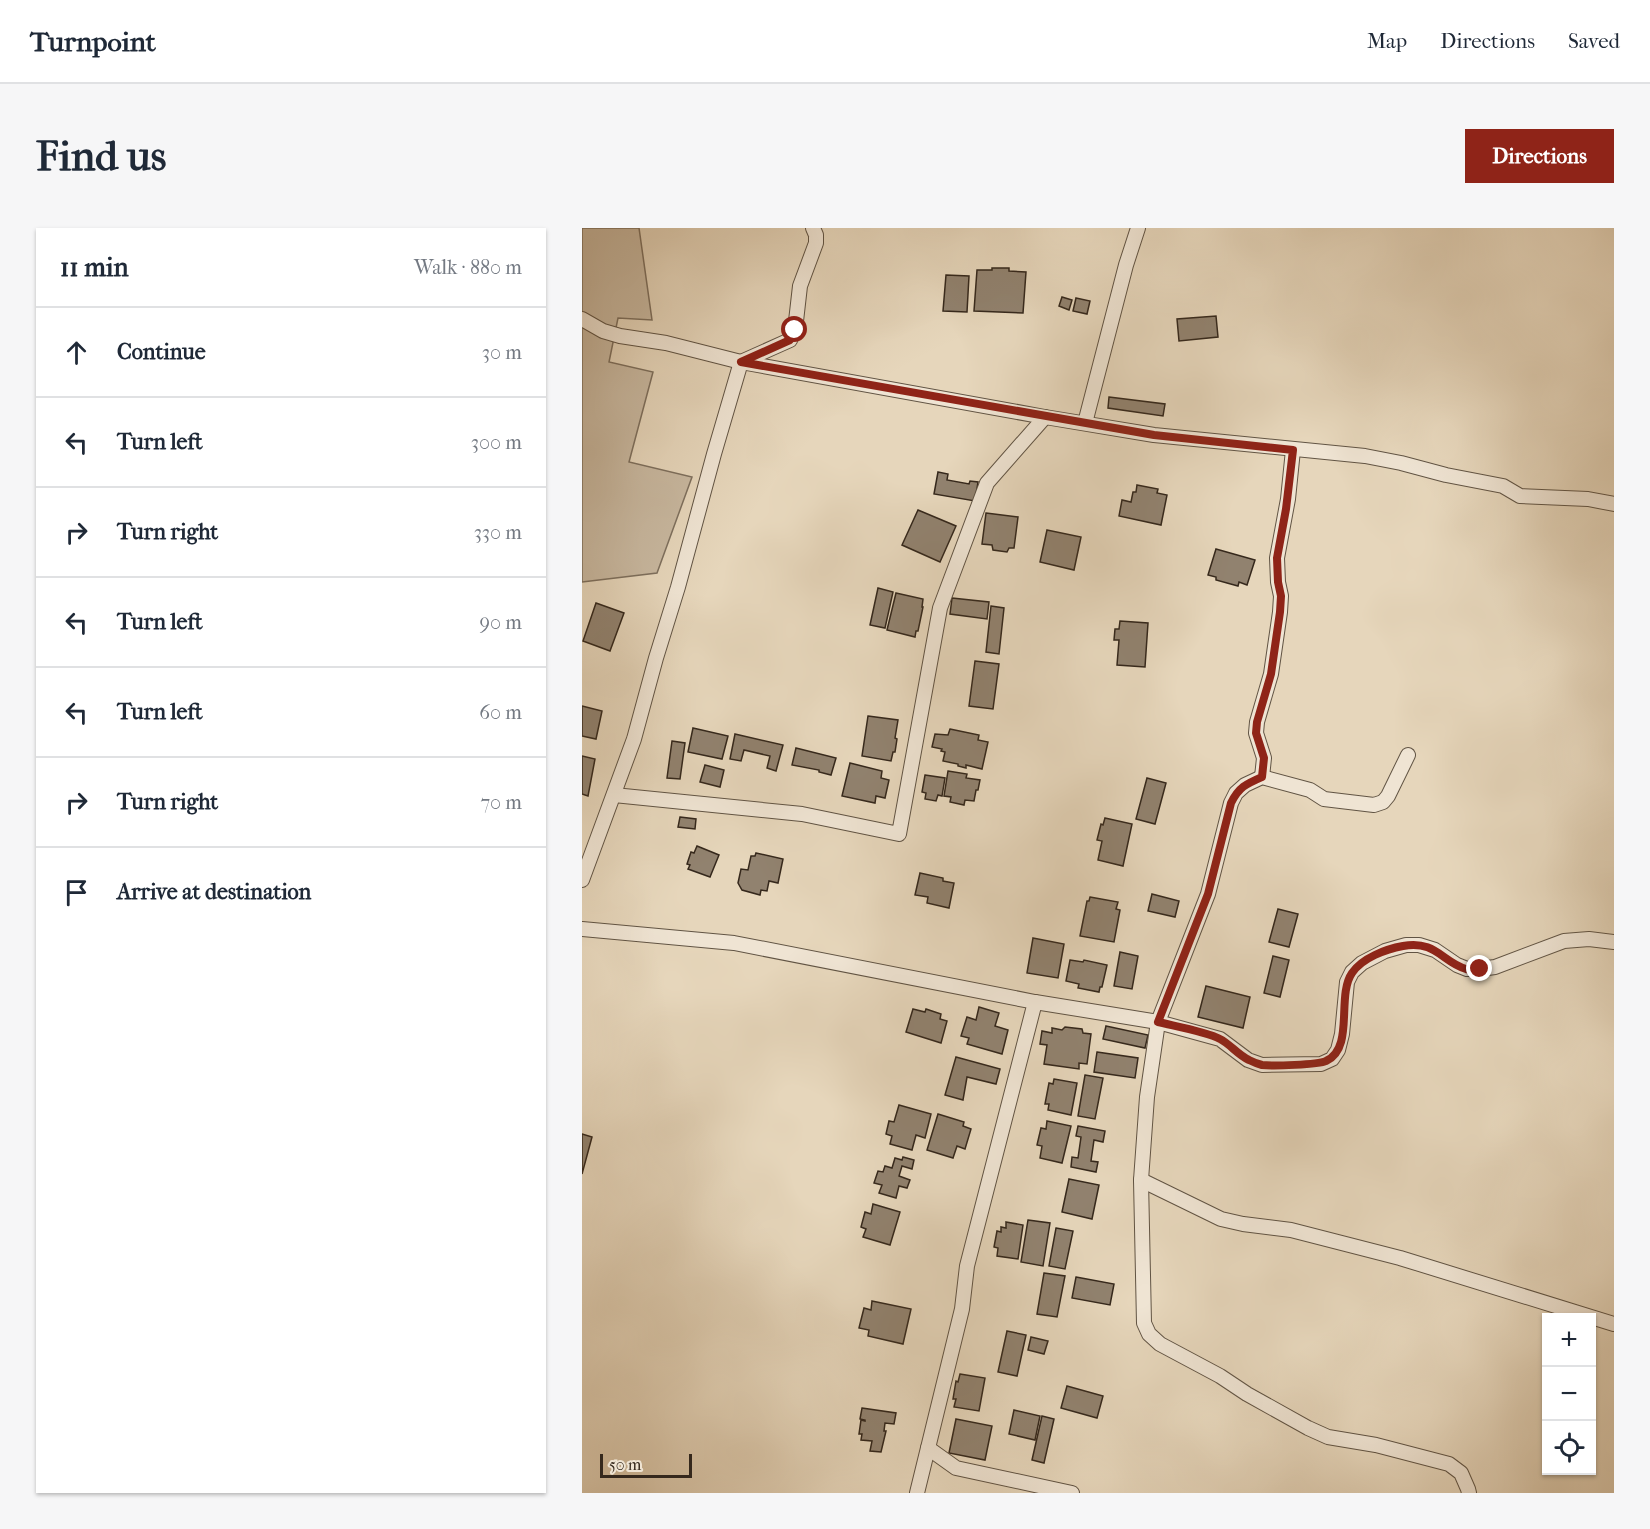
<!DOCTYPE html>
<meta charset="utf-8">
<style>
body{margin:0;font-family:"IM FELL French Canon",serif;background:#f6f6f7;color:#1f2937}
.controls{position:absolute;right:18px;bottom:18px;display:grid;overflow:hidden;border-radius:0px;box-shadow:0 2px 4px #0004}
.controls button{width:54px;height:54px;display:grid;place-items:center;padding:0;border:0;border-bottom:2px solid #e0e1e3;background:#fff;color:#1f2937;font:30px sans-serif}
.scale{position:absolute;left:18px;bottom:15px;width:92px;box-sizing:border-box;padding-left:6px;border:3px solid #35281c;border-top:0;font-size:16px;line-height:21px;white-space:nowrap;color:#35281c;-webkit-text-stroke:4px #efe4d3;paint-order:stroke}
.stop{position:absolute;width:18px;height:18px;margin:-14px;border:4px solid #8f2418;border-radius:50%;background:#fff}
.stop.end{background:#8f2418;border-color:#fff;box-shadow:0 2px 6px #0008}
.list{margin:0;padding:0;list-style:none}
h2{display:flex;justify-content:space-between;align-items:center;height:78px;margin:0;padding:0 24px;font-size:26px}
h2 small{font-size:20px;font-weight:400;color:#747a83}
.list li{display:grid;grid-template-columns:39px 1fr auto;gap:18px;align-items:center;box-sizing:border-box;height:90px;padding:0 24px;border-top:2px solid #e0e1e3}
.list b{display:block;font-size:22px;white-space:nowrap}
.list em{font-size:20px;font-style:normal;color:#747a83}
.icon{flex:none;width:33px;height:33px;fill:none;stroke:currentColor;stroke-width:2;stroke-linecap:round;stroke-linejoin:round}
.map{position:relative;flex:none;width:1032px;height:1265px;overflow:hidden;border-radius:0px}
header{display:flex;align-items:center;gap:36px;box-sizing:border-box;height:84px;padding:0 30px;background:#fff;border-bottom:2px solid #e0e1e3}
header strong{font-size:28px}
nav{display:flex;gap:33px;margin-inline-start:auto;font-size:21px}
.intro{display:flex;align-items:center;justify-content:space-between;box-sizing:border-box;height:144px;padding:0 36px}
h1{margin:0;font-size:42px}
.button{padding:15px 27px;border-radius:0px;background:#8f2418;color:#fff;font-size:21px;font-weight:700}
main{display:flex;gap:36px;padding:0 36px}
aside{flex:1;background:#fff;border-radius:0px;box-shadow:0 2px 4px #0004}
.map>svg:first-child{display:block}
.green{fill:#c8b8a0;stroke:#7e705e;stroke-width:1.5}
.building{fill:#91826f;stroke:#35281c;stroke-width:1.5}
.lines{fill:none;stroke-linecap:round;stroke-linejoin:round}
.minor-casing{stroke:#615444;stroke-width:16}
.minor{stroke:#efe4d3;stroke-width:14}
.route{stroke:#8f2418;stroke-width:8}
</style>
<header>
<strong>Turnpoint</strong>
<nav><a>Map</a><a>Directions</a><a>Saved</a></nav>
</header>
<div class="intro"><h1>Find us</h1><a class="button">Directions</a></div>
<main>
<aside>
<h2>11 min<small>Walk · 880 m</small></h2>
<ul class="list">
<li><svg class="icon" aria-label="ahead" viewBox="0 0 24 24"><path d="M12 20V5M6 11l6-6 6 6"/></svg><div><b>Continue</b></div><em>30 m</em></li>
<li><svg class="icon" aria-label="left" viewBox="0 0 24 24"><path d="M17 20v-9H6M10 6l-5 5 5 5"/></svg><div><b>Turn left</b></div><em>300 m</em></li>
<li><svg class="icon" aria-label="right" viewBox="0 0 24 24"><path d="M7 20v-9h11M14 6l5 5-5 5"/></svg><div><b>Turn right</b></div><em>330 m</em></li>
<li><svg class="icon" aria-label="left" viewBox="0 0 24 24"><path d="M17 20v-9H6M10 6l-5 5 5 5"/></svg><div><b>Turn left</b></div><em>90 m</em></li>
<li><svg class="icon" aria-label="left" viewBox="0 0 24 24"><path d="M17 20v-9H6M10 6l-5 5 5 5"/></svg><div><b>Turn left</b></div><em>60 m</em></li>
<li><svg class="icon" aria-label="right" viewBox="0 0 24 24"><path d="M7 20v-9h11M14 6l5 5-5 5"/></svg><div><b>Turn right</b></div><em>70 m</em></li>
<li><svg class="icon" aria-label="arrive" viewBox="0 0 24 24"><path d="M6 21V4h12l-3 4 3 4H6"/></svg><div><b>Arrive at destination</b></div></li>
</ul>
</aside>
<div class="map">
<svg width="1032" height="1265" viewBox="0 0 1032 1265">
<rect width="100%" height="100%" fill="#e6d6bb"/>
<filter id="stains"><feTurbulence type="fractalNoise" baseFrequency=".00333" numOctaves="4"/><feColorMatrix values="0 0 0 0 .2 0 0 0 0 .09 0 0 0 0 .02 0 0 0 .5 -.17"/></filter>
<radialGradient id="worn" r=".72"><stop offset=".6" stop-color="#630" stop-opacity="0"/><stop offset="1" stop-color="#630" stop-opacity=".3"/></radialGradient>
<!-- green -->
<path class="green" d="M0,0H57L70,92L36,90L27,134L71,144L47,234L110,249L75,345L0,354Z"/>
<!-- building -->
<g class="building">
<path d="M410,40H427V43L444,44L441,85L392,83L395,42H410Z"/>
<path d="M364,47L387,48L385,84L361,83Z"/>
<path d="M480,69L490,72L487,82L477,78Z"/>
<path d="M494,70L508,73L505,86L491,83Z"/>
<path d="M634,88L636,109L597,113L595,91Z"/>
<path d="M527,169L583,176L581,188L526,180Z"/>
<path d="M356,244L366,246L365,252L387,256L388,253L396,254L393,273L352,266Z"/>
<path d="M555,257L576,261L575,265L585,267L579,297L537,288L540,272L549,274L551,264H554Z"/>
<path d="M336,282L374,298L358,334L320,317Z"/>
<path d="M404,285L436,289L432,320H427L425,324L411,322L410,317L400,316Z"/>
<path d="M465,302L499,309L492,342L458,334Z"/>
<path d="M634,321L673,332L665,357L657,354L656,358L634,352V349L626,347Z"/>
<path d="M296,360L311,364L303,400L288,397Z"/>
<path d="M314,365L341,371L340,379H341L336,403H334L333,409L305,402Z"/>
<path d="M370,370L407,374L405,391L368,386Z"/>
<path d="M14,375L42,385L28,423L1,413Z"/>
<path d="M409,378L422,380L417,426L404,424Z"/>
<path d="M538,393L566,395L563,439L535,437L537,412H532L533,401H537Z"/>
<path d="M393,433L417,436L411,481L387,478Z"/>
<path d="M0,478L20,483L14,511L0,508Z"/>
<path d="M286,488L316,492L313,510L315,511L313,524H311L309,533L280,528Z"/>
<path d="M111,500L146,508L140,531L106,524Z"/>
<path d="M368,501L397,507L396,512L406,514L400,541L384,537V540L376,538V536L361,533L363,524L359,523L360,521L350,519L353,506L366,507Z"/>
<path d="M153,506L201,517L194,543L185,540L188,528L162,522L159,533L148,531Z"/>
<path d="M90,513L103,515L98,551L85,550Z"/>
<path d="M214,520L254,530L249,547L237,544V542L210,537Z"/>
<path d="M0,528L13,531L6,568L0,566Z"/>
<path d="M268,535L300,543L299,550L307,552L303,570L294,568L293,575L260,568Z"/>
<path d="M123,537L142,542L138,559L118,554Z"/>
<path d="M366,543L385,546L384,550L398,552L396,562H394L392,573L383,572L382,577L368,574L369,569L362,568Z"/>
<path d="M343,547L363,550L360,568L356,567L354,573L343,571L344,565L340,564Z"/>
<path d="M565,550L584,555L573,596L554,591Z"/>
<path d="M98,589L114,591L113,601L96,599Z"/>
<path d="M523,590L550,596L541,638L516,632L520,613L515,612L519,596L521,597Z"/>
<path d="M115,618L137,627L128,649L106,641L108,637L105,636L109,624L112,625Z"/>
<path d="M174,625L201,631L196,655L187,653L185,663L179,662L178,667L160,662L156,655L159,641L166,642L169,628H173Z"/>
<path d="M338,645L361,650V653L372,655L367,680L345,675L346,669L333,667Z"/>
<path d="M570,666L597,673L593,689L566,683Z"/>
<path d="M508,669L536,674L534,681L538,682L532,714L498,708L505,673H507Z"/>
<path d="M696,681L716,686L707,719L687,714Z"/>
<path d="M451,710L482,716L476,750L445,745Z"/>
<path d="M538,724L556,728L550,761L532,758Z"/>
<path d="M691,728L707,732L698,769L682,765Z"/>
<path d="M488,732L501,734L502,732L525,737L520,759H518L517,764L496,760L497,756L484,753Z"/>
<path d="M624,758L668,769L661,800L616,789Z"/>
<path d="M397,779L417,785L413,798L426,802L420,826L385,816L387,810L379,808L385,789L394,792Z"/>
<path d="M331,781L343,784L344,781L359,786L358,791L365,793L359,815L324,804Z"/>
<path d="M524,798L566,807L563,820L521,811Z"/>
<path d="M483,799L500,801L501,805L509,806L505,836L497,835V841L462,836L465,817L458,816L460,803L470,805V800L480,802Z"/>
<path d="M515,824L556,830L553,850L512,844Z"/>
<path d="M374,829L418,841L414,856L385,849L381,872L363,867Z"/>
<path d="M503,847L521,850L513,891L496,888Z"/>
<path d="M472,851L495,855L489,887L466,882L467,876H463L467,855L471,856Z"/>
<path d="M317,877L349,886L343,910L334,907L330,922L308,916L310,908L304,906L307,893L312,894Z"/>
<path d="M356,886L382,894L381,898L389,901L383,921L375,918L371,930L345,922Z"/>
<path d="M465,893L489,898L480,935L458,930L460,918L455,917L459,900L464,901Z"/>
<path d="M496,898L523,903L521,914L512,912L509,933L516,934L514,944L489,939L490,929L496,930L499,909L494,908Z"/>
<path d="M0,906L10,909L0,946Z"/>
<path d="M321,929L332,932L330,941L320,938L317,948L328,952L325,960L317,958L314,970L297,965L300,957L292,955L296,943L301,944L303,938L310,940L313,930L320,932Z"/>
<path d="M487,951L517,957L510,991L480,984Z"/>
<path d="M291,976L318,984L308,1017L281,1009L284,1001L279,999L283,984L289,986Z"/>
<path d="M446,992L468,995L461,1038L439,1034Z"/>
<path d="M424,994L441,997L436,1031L415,1028L416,1020L412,1019L415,1003L419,1004V999L424,1000Z"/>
<path d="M474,1000L491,1003L483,1041L467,1038Z"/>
<path d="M462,1045L483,1048L475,1089L455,1086Z"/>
<path d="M494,1049L532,1056L528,1077L490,1070Z"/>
<path d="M290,1073L329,1081L321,1116L286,1108L287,1102L277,1100L282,1080L289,1082Z"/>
<path d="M425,1103L444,1107L435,1148L416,1144Z"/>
<path d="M449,1109L466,1113L462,1126L446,1122Z"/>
<path d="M378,1146L403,1150L397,1183L372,1179L374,1171H371L374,1153L376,1154Z"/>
<path d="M485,1158L521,1168L515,1190L479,1180Z"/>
<path d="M280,1180L314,1185L312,1196L303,1195L302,1203H304L299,1224L288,1223L290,1213L279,1212L280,1206H277L279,1192L283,1193V1192L278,1191Z"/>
<path d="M432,1182L458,1188L453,1212L427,1206Z"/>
<path d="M460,1188L472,1191L462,1235L450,1232Z"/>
<path d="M374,1191L410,1198L403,1232L367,1225Z"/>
</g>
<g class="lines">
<!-- minor casing -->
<g class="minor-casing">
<g id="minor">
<path d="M0,91L21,103L38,108L84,115L159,134L463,189L572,207L783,228L819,235L864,247L921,258L938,268L1006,271L1032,276"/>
<path d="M503,195L544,37L556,0"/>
<path d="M826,527L806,568L801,574L792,577L742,571L728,562L680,549L663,557L654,565L649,575L626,666L576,794L565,869L559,952L562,1095L567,1106L578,1116L638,1148L665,1166L726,1200L746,1209L794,1217L867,1236L879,1245L886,1261L887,1265"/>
<path d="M680,549L682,530L674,505L675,494L689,446L698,384L699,368L696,354L695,330L706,271L711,222"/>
<path d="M32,567L220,586L317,606L358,380L405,255L463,189"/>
<path d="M0,652L52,511L74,430L96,359L132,226L159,134L208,112L213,102L218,58L234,15V7L231,0"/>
<path d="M0,701L152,715L453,774L576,794L638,811L666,832L680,837L739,836L750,831L756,822L760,806L765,754L770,744L780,735L803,723L824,717H837L853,722L875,737L885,741H898L913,739L982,713L1007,711L1032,714"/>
<path d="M559,952L639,991L661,996L709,1002L818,1030L1032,1096"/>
<path d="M346,1220L374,1240L490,1265"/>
<path d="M335,1265L380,1081L385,1038L453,774"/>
</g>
</g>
<!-- minor -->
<use href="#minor" class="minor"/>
</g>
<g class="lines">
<!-- route -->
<path class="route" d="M213,102L208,112L159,134L572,207L711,222L704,281L695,330L696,354L699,368L698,384L689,446L675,494L674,505L682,530L680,549C664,556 657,559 649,575L626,666L576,794C592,798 623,803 638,811C648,816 656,827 667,832C671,834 676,836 680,837C690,838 736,837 744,833C773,820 754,768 770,745C780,730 804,721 821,718C854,712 860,734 884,741C888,742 893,741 898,741"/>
</g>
<rect width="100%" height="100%" filter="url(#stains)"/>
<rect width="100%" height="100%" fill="url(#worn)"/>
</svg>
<div class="controls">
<button>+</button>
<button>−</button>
<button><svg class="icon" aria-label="locate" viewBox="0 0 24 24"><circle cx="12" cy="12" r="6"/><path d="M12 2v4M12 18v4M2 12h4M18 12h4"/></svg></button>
</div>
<div class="scale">50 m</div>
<div class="stop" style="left:213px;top:102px"></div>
<div class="stop end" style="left:898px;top:741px"></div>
</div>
</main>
